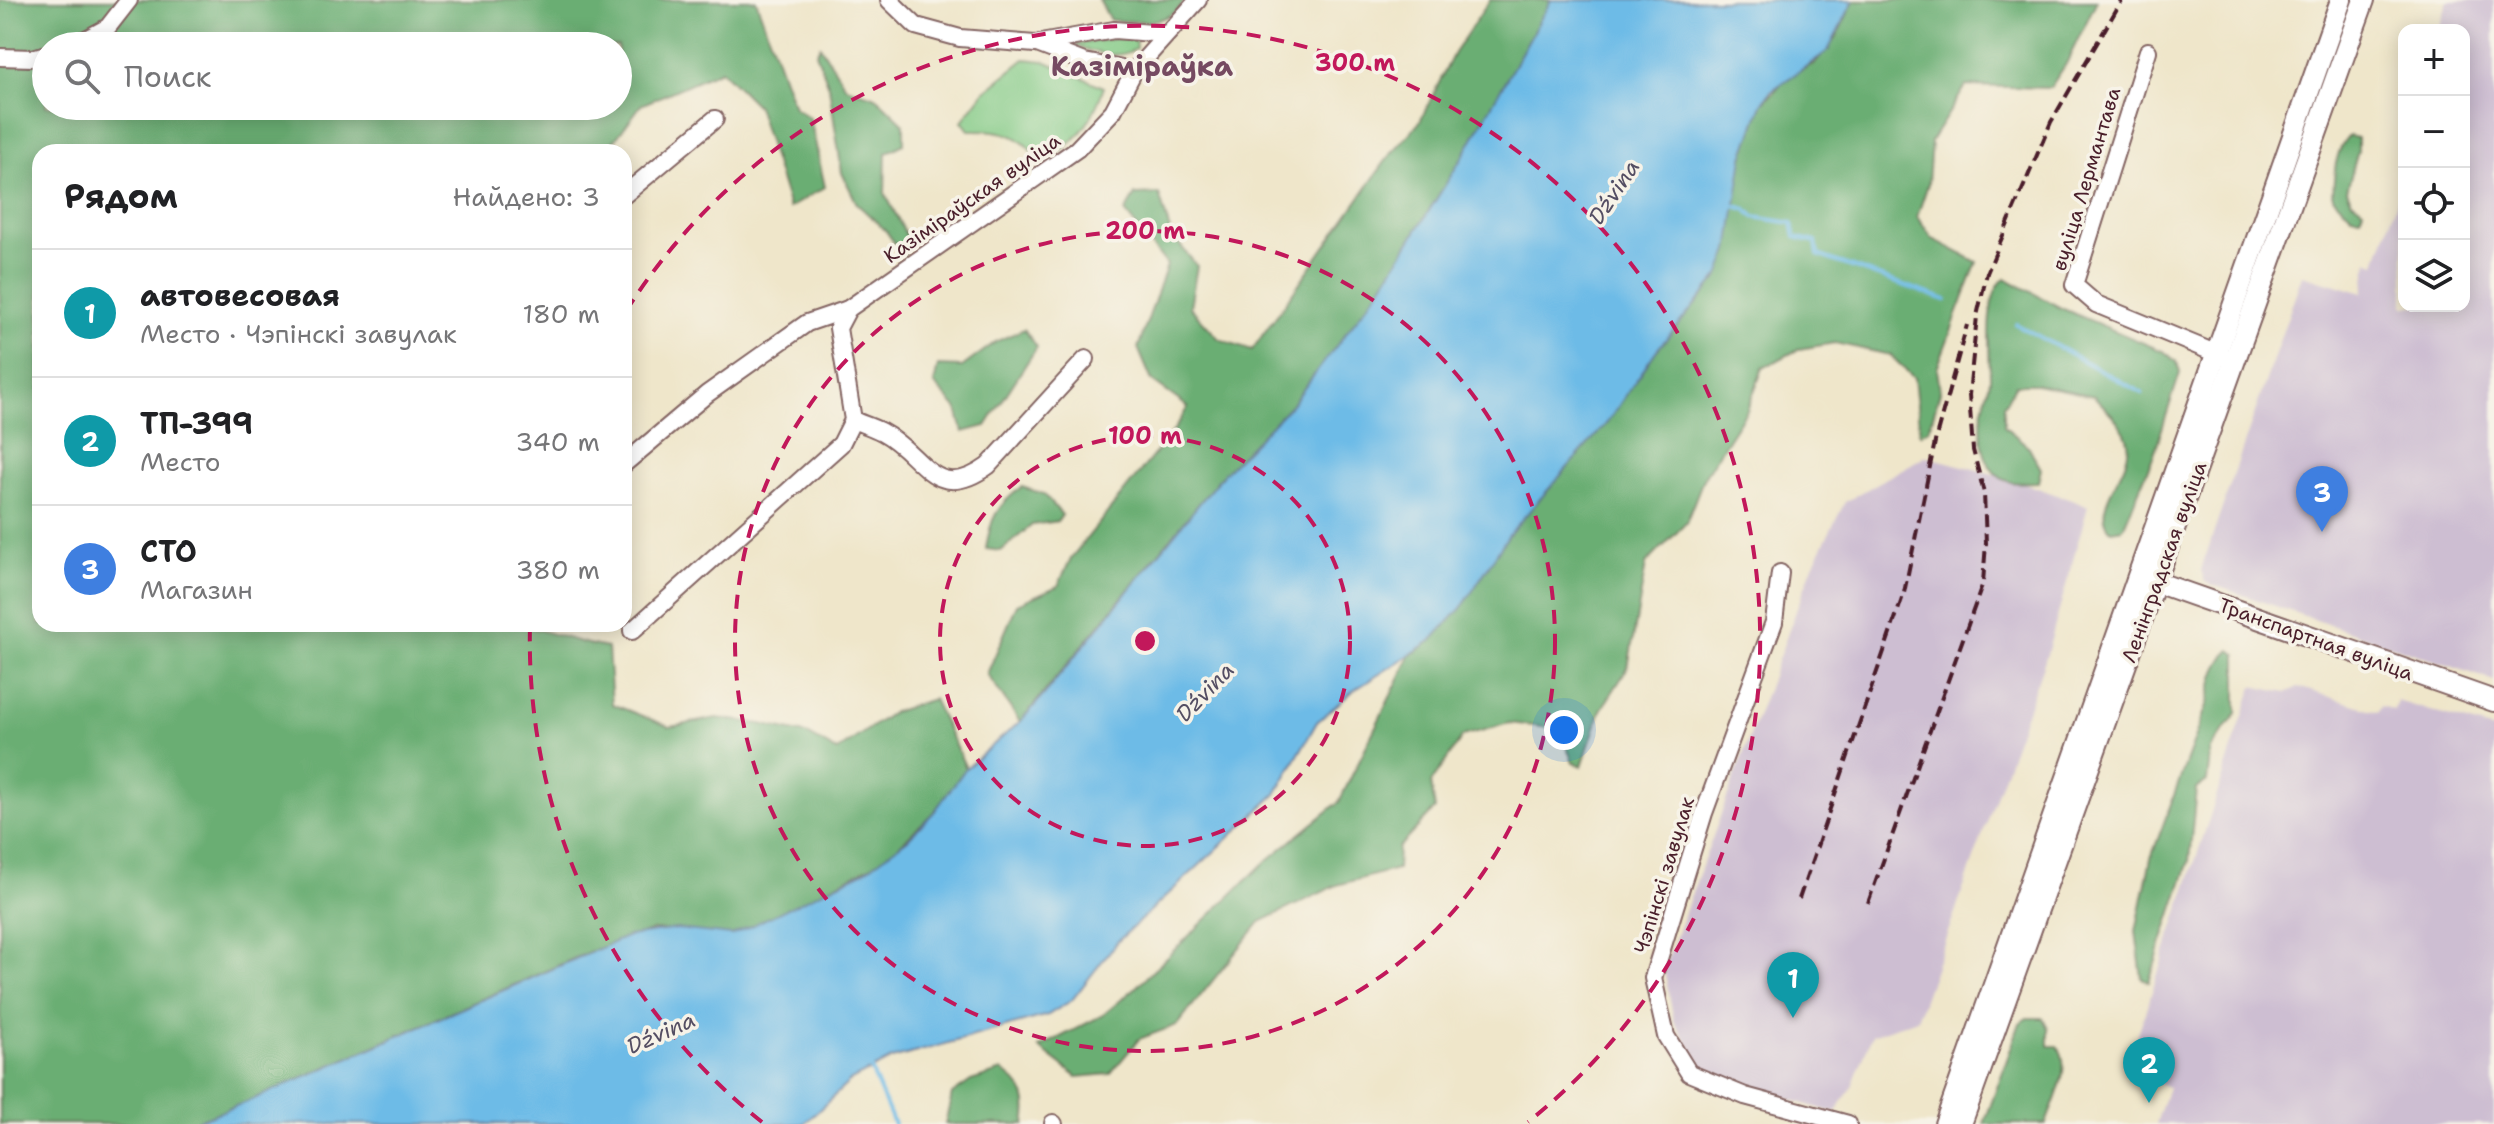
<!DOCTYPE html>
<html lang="ru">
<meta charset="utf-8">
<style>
body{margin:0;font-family:"Shantell Sans",sans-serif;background:#f6f6f6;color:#202124}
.controls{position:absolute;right:24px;top:24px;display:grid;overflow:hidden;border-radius:16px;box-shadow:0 4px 20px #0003}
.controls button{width:72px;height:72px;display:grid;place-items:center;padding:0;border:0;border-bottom:2px solid #e0e0e0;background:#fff;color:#202124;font:40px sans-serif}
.you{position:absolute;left:1564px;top:730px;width:28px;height:28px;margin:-20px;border:6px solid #fff;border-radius:50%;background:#1a73e8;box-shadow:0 0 0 12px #1a73e833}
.badge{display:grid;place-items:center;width:52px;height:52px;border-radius:50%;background:#b5179e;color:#fff;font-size:26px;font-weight:700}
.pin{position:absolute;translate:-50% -66px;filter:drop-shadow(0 2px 4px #0008)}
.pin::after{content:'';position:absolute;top:42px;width:28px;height:24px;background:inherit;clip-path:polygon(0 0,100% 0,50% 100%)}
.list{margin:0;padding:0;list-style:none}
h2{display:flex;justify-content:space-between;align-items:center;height:104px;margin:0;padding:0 32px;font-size:34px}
h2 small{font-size:26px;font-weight:400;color:#757577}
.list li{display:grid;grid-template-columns:52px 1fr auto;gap:24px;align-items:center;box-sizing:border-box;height:128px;padding:0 32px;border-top:2px solid #e0e0e0}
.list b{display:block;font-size:30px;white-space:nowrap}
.list p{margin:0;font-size:26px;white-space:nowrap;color:#757577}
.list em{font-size:26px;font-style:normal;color:#757577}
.icon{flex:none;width:44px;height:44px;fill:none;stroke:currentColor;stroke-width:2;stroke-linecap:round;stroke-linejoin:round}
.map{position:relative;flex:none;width:2494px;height:1124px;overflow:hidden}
.search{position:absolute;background:#fff;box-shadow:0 4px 20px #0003;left:32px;top:32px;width:600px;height:88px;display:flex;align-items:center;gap:20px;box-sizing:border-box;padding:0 28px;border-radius:44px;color:#757577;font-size:30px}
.panel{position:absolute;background:#fff;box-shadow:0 4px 20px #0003;left:32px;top:144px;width:600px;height:488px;border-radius:24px}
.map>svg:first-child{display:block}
.industrial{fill:#cdbed2}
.green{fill:#83ca86;stroke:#667458;stroke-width:2}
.forest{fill:#6aae73;stroke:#5a664f;stroke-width:2;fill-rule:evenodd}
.water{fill:#6dbbe7;stroke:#5c6d89;stroke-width:2}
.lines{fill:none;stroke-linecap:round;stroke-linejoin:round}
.stream{stroke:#6dbbe7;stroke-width:4}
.minor-casing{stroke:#846563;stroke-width:20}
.major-casing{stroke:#846563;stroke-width:24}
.minor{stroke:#fff;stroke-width:16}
.major{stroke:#fff;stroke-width:20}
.rail{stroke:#4a1f2b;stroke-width:4;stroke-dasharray:12 6;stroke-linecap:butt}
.ring{fill:none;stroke:#c2185b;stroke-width:4;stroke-dasharray:14 10}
.labels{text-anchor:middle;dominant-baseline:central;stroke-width:7;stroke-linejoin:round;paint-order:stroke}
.street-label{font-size:20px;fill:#4a1f2b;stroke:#f7f3e8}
.water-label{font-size:22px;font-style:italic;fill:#544e63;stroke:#f7f3e8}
.district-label{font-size:28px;font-weight:bold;fill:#754a61;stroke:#f7f3e8}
.centre{fill:#c2185b;stroke:#f7f3e8;stroke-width:4}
.ring-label{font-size:24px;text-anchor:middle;font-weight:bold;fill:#c2185b;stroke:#f7f3e8;stroke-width:7;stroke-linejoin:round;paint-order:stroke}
</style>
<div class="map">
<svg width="2494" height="1124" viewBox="0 0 2494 1124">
<rect width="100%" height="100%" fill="#f7f3e8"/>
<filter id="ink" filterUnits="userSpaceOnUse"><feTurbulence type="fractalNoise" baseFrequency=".0125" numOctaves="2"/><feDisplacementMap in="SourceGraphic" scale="16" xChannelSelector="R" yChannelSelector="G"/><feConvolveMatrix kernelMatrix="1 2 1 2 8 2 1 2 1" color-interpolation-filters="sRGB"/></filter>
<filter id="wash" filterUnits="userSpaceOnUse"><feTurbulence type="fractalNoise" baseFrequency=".006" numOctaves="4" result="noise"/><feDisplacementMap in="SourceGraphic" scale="32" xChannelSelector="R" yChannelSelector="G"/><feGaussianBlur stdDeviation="1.8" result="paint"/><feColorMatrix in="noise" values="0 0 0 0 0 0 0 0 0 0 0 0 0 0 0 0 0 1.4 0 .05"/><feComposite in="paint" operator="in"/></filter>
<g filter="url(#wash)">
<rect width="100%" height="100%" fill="#efe6ca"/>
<!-- industrial -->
<g class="industrial">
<path d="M2448,0H2494V681L2205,582L2201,570L2302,275L2363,293L2368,261L2376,263L2404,181V306H2464V30H2438Z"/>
<path d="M1925,456L2015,480L2088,506L2047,654L1917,1019L1872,1035L1851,1089L1835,1113L1707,1074L1674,1021L1664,969L1813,565L1845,502Z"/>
<path d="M2253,686L2286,693L2298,687L2378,712L2381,706L2394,710L2397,701L2494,730V1124H2156L2168,1087L2140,1077L2132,1052Z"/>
</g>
<!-- green -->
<g class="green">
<path d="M1123,37L1136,40V48C1117,62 1093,51 1072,45Z"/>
<path d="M1025,59L1044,61L1104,87C1090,127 1076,144 1040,164C1023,133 1002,129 969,130L962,121L984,92Z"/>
</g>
<!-- forest -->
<g class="forest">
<path d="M0,0H756L794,107L810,118L825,187L789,208L757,106L721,70L641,105L615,140L596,152H40V624H512C546,629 574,643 608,648L612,704L670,727L717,718L761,724L809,735L837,751L893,712L933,699L966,768L934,812L885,859L752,928L732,935L653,930L589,952L249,1101L188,1124H0ZM46,46H618V106H46Z"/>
<path d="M1099,0H1185C1169,27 1137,22 1110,20Z"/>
<path d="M1490,0H1551L1462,158L1382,286L1292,404L1224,473L1020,722L987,674L1017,604L1058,586L1071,558L1174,430L1188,407L1152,381L1138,348L1167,265L1125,212L1135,195L1159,194L1171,234L1197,266L1190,307L1219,339L1252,350L1390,155L1419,123L1454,53Z"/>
<path d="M1854,0H2097L2066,64L2050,88L1966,86L1931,141L1928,184L1917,217L1933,239L1977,262L1937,368L1940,392L1929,429L1920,434L1914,378L1890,355L1835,343L1799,349L1763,368L1747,410L1704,477L1686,523L1646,564L1628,668L1601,710L1582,766L1573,763L1560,729L1509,723L1463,736L1431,783L1435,809L1398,848L1397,869L1337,885L1260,922L1177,1025L1139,1039L1110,1074L1077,1077L1039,1048L1103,1015L1133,990L1263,864L1339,802L1410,656L1431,641L1463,606L1509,534L1607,423L1656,351L1719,276L1743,157L1762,104L1787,78L1815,63L1836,38Z"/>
<path d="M820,46L846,87L876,97L904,124V144L886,153L885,193L907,237L904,257L886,231L857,204L842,173L829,87L816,53Z"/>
<path d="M2349,136L2358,138V151L2347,190L2352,201L2363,209L2360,217L2352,216L2333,197C2334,175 2334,152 2349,136Z"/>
<path d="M2005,278L2061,308L2165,352L2177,362L2180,373L2153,457L2123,528L2111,530C2088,506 2133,472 2128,442C2125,425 2105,408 2094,396L2036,384H2016L2004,405V426L2029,447L2041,469L2038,482C2027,482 2011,485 2001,478C1981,465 1979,431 1983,409C1985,399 1989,389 1990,379C1990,352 1983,297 2005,278Z"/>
<path d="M1024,329L1037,347L986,426L963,432L957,409L934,384L938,366L962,367L997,341Z"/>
<path d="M1022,487L1044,494L1062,515L1058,521L1032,525L1001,551L986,549C990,519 997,505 1022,487Z"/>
<path d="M2231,650L2237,654V713L2211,749L2207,781L2196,789L2189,861L2149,982L2142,979L2136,931L2151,858L2209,700C2213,680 2215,664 2231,650Z"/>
<path d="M2027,1018H2043L2048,1028V1046H2057C2074,1065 2053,1102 2046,1124H1984L2020,1023Z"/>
<path d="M1002,1071C1023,1084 1030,1099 1025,1124H945L952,1094L971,1081Z"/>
</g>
<!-- water -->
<path class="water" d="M1551,0H1854L1828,51L1771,91L1762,104L1743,157L1729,251L1719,276L1656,351L1607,423L1509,534L1463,606L1431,641L1353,691L1317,722L1276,794L1117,942L1072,1000L1048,1015L892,1059L851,1080L804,1124H188L249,1101L628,936L677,929L732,935L865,871L908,839L934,812L966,768L1020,722L1043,696L1224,473L1292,404L1382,286L1462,158Z"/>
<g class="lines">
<!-- stream -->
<g class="stream">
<path d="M1735,206L1746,209L1754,217L1792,223L1795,237L1816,242L1818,255L1946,300"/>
<path d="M2016,324L2142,393"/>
<path d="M870,1067L894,1124"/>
</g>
</g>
</g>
<g filter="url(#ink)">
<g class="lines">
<!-- minor casing -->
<g class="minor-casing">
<g id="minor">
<path d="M889,0L916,26L960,38L1035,44L1114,30L1165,34"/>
<path d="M1037,44L1084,62L1134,71"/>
<path d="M73,46L108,27L129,0"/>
<path d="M2148,51L2074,285L2096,304L2227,358"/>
<path d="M0,57L33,58L46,54"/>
<path d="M624,195L715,119"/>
<path d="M853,420C862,424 873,427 882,432C924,454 934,505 988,466L1086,359"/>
<path d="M624,464L707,394L807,323L848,309L1077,149L1113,111L1134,71L1198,0"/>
<path d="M1780,573L1774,622L1704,813L1653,978L1666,1036L1689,1073L1745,1096L1848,1124"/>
<path d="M632,631L841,444L853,420L838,328L848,309"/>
<path d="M1053,1123L1054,1124"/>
</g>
</g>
<!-- major casing -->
<g class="major-casing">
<g id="major">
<path d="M2147,579L2494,701"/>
<path d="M1945,1124L2341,0"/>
<path d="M1961,1124L2364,0"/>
</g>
</g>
<!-- minor -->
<use href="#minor" class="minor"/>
<!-- major -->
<use href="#major" class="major"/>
<!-- rail -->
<g class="rail">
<path d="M1799,899L1904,593L1936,437L1967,325"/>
<path d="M1868,903L1983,583L1986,543L1984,493L1973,450L1969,395L1977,316L1987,273L2051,122L2122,0"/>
</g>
</g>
</g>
<!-- distance rings -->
<g class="ring">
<circle cx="1145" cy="641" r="205"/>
<circle cx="1145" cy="641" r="410"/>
<path d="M762 1122A615 615 0 0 1 530 625M626 311A615 615 0 1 1 1528 1122"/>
</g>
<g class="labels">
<!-- street labels -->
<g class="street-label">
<text transform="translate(2086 179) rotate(-73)">вуліца Лермантава</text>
<text transform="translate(972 198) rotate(-35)">Казіміраўская вуліца</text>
<text transform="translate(2164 562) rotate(-70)">Ленінградская вуліца</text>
<text transform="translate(2316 639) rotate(20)">Транспартная вуліца</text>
<text transform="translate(1664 875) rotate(-73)">Чэпінскі завулак</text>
</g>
<!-- water labels -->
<g class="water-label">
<text transform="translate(1614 192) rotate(-56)">Dźvina</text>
<text transform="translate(1205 692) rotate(-46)">Dźvina</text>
<text transform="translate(661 1033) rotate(-24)">Dźvina</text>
</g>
<!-- district labels -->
<g class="district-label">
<text x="1142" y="66">Казіміраўка</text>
</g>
</g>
<circle cx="1145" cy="641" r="12" class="centre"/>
<g class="ring-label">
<text x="1355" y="71">300 m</text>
<text x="1145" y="239">200 m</text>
<text x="1145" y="444">100 m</text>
</g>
</svg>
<div class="controls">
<button>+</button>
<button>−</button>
<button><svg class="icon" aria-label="locate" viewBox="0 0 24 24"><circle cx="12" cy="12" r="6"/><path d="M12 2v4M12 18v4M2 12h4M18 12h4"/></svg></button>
<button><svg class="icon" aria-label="layers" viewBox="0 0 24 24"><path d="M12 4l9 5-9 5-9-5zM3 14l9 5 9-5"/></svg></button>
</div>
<div class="you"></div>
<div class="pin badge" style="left:1793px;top:1018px;background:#0f9aa8">1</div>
<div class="pin badge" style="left:2149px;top:1103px;background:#0f9aa8">2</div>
<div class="pin badge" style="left:2322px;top:532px;background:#3f7fe0">3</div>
<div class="search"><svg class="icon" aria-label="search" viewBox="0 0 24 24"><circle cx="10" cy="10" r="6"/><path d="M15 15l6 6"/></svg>Поиск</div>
<section class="panel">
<h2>Рядом<small>Найдено: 3</small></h2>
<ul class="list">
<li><span class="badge" style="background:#0f9aa8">1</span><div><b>автовесовая</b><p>Место · Чэпінскі завулак</p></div><em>180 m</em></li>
<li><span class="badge" style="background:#0f9aa8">2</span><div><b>ТП-399</b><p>Место</p></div><em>340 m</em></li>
<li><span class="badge" style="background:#3f7fe0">3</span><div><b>СТО</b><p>Магазин</p></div><em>380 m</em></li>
</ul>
</section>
</div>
